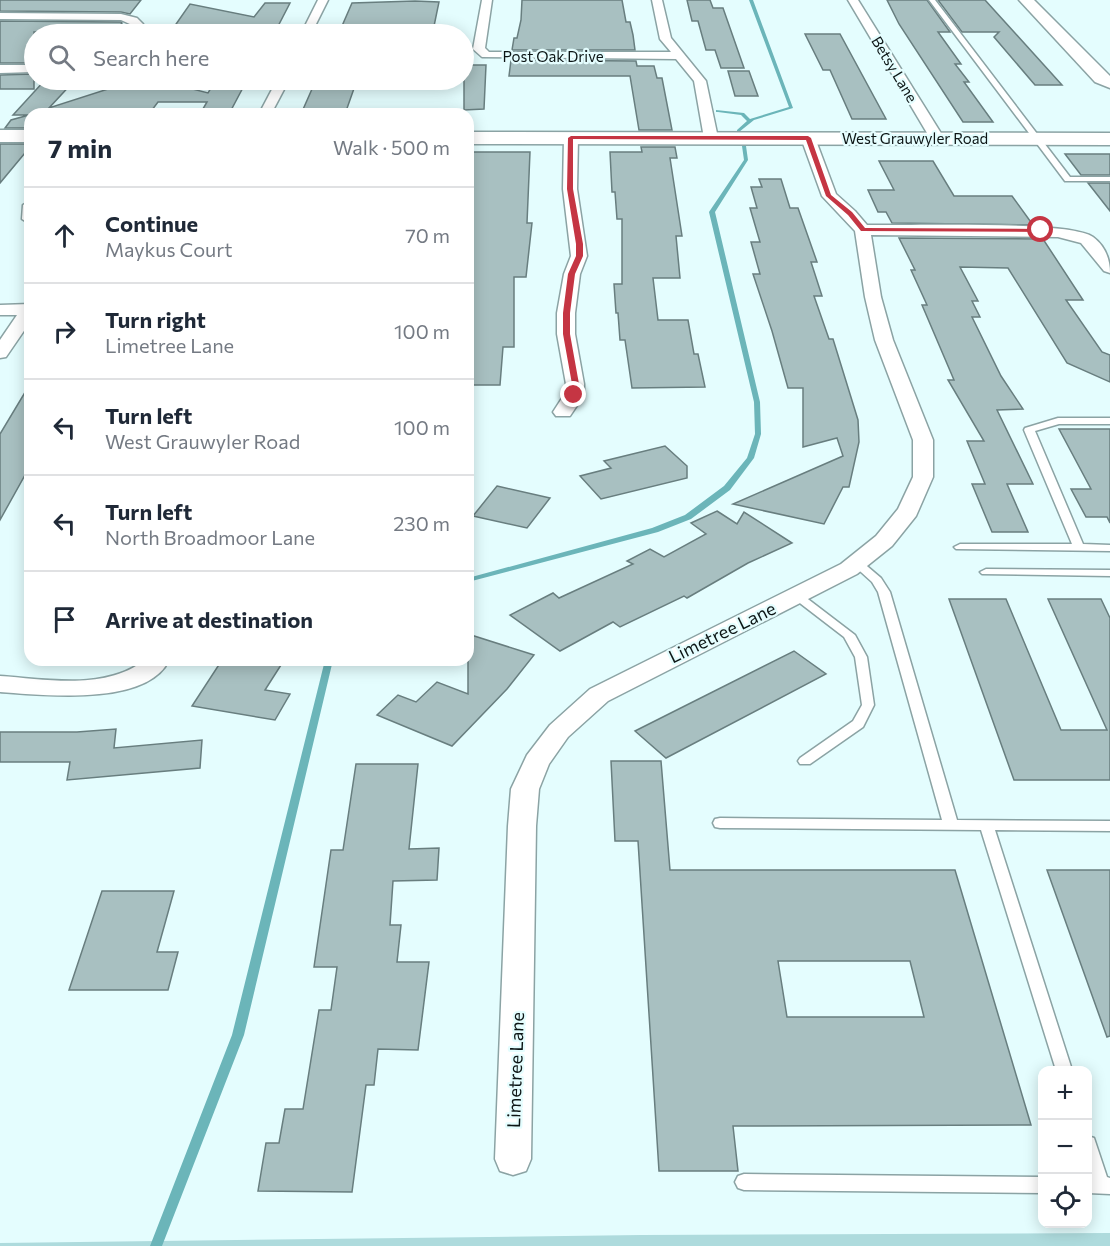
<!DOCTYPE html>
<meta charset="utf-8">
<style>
body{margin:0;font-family:Commissioner,sans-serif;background:#f6f6f7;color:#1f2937}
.controls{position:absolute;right:18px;bottom:18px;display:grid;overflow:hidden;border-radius:12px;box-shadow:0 3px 15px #0003}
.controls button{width:54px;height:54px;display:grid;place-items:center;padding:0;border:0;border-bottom:2px solid #e0e1e3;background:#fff;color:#1f2937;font:30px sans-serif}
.stop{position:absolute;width:18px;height:18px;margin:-14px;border:4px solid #c53543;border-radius:50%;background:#fff}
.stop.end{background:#c53543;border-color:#fff;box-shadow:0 2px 6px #0008}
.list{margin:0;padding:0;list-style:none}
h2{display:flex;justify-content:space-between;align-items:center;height:78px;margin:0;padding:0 24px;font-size:26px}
h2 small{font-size:20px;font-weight:400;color:#747a83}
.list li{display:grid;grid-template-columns:39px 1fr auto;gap:18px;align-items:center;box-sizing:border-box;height:96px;padding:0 24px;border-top:2px solid #e0e1e3}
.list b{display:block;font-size:22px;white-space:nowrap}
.list p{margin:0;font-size:20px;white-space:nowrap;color:#747a83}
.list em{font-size:20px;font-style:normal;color:#747a83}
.icon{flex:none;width:33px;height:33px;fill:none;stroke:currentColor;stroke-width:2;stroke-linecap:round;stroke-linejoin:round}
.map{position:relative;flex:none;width:1110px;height:1246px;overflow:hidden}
.search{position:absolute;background:#fff;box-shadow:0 3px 15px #0003;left:24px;top:24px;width:450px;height:66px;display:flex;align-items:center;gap:15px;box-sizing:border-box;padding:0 21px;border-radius:33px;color:#747a83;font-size:22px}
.panel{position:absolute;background:#fff;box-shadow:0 3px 15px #0003;left:24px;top:108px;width:450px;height:558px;border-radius:18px}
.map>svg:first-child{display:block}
.green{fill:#aedbdd}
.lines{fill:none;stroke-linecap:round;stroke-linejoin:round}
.stream{fill:#6bb5b9;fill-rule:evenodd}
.building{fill:#a8c0c1;stroke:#687e7f;stroke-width:1.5;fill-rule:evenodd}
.lane-casing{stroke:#8ba3a4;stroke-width:3}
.street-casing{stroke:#8ba3a4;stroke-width:3}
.secondary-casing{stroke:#8ba3a4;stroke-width:3}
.lane{fill:#fff;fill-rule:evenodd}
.street{fill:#fff;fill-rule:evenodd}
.secondary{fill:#fff;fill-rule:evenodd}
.route{fill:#c53543}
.labels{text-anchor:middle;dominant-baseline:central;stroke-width:4.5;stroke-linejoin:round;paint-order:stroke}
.far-street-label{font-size:15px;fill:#0c1515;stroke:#e4fdfe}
.street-label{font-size:18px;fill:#0c1515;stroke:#e4fdfe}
</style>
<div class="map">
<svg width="1110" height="1246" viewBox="0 0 1110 1246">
<rect width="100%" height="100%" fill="#e4fdfe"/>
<!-- green -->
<path class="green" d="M1110,1233V1246H0V1243L641,1235Z"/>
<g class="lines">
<!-- stream -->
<g class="stream">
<path d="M749,0H753L793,108L754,120L739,132H737V130L747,121L741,115L718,112H716V110L744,113L750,119L789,107Z"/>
<path d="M744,145L746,146L748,160L715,212L760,402L761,434L754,458L730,490L691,519L658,532L468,582V578L652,528L685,515L724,486L747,458L755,434L754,402L709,212L744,160L742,146Z"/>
<path d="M325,660H333L244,1035L162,1246H150L232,1035Z"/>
</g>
</g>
<!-- building -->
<g class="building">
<path d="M0,0H141L130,14L121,12L0,11Z"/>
<path d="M522,0H622L626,22H630L633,35L635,50H512L514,38H517L521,20Z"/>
<path d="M687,0H710L713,8H723L744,68H721L715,50H706L698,21H692Z"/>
<path d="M887,0H927L950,32H938L961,64H955L969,82H964L993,122H963L899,24Z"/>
<path d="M938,0H985L1062,85H1035L994,37L999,32H962Z"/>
<path d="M415,1L439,2L433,31L351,32L353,26H342L352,3Z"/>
<path d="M265,3H290L275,32H245L248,27H174L190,4L254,17Z"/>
<path d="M0,21L121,22L122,23L116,30H103L101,32H34V63H0Z"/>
<path d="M805,34H840L886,119H852L830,70H823Z"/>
<path d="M511,60L636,61L637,66H654L657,78H662L672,130H639L630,76H509Z"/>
<path d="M464,65H486L484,109L464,110Z"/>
<path d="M728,71H749L758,96H735Z"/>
<path d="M34,74V89H0V75Z"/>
<path d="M45,80H75L49,108L136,80H157L208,93L216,80H247L229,114H200L207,102H158L149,114H30V128H5L11,120L29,115H13Z"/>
<path d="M316,80H357L345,114H301Z"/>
<path d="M0,144H30V147L0,183Z"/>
<path d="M641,147H675L677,158H670L682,236H676L680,278H653L658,320H688L694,354H698L705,387L632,388L625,340H620L618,313H616L614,284H622V219H617L615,192H612L610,152H642Z"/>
<path d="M472,152H530L527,223H532L526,277H514V347H503L500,385H468V154H471Z"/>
<path d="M1065,154H1110V175H1081Z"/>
<path d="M879,161H933L954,196H1012L1033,225L892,223L886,212H878L868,190H894Z"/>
<path d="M759,179H781L790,208H798L817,262H811L822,296H814L829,339H833L858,420L859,442L849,487H843L824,524L733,504L843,456L837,438L803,447V388H788L772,331L753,274H760L751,242H760L750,208H757L751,187H762Z"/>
<path d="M1088,183H1110V211Z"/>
<path d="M899,238L1043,239L1083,300H1066L1102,352L1110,355V382L1067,363L1008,268L960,267L978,301H972L980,317H972L1001,376L1023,409L997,410L1033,484H1007L1028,532H992L972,484H985L967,441H984L948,380H954L922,305H927L911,270H915Z"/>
<path d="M30,384V466L0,520V434Z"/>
<path d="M1059,429H1110V523L1107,517H1086L1071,489H1091Z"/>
<path d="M665,446L687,466V478L601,499L580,476L611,468L604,461Z"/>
<path d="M497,486L550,498L527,528L473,516Z"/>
<path d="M717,511L737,524L744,512L792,543L748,563L687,598L684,596L620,627L613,622L560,651L510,615L553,593L559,598L633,564L627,561L650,549L664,557L706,534L691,523Z"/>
<path d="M949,599H1006L1061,730H1107L1048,599H1101L1110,618V780H1014Z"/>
<path d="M468,634L534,655L507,689L452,746L377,715L398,695L416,702L437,682L468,694Z"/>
<path d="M794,651L826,674L666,758L635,731Z"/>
<path d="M222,660H247L281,665L265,690L290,694L275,720L192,706Z"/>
<path d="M116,729L114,748L202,740L200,768L67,780L70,762H0V732H77Z"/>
<path d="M611,761H661L670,870H955L1031,1125L733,1126L738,1171H659L638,841H615ZM778,961H910L924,1017H787Z"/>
<path d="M356,764H418L409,849L439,848L437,880L393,881L390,925H401L397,962H429L418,1050L378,1049L374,1085H366L352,1192L258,1191L266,1143H279L285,1109H303L319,1010H331L337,967H314L331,850H343Z"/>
<path d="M1047,870H1110V1036L1107,1037Z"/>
<path d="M102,891H174L157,952H178L168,990H69Z"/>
</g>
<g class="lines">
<!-- lane casing -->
<g class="lane-casing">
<g id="lane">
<path d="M929,0H935L1070,177H1110V181H1065Z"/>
<path d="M1058,418H1110V424H1059L1035,431L1083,544L1110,545V551L956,549L954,547L960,544H1072L1024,430L1025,428Z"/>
<path d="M857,560L861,561L881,578L890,592L957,820L1110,821V831L995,830L1072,1070H1056L981,830L720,828L715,827L713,823L715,819L720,818L942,820L878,592L872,582L851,563Z"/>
<path d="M986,569L1110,570V576L982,574L980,572Z"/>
<path d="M796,591L800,593L855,635L867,657L874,705L863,727L810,764H800L798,761L800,758L853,721L862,705L855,657L844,637L792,597L790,595L792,593Z"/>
<path d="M1088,1136L1094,1138L1107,1177L1110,1178V1194L1088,1193Z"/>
<path d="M744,1174L1042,1177V1193L744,1190L738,1188L735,1182L738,1176Z"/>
</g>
</g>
<!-- street casing -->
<g class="street-casing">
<g id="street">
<path d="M318,0H328L311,34H301Z"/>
<path d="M482,0H492L485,48L489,52H671L660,39L652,0H662L671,38L706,81L718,138L711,142L704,138L694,81L676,59L482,57L473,49Z"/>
<path d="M848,0H858L944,138L942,141L937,142L930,138Z"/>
<path d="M0,13L121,14L137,18L143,24L137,34H127L132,25L121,20L0,19Z"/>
<path d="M0,65H34V72L0,73Z"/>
<path d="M277,80H289L271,114H259Z"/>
<path d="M571,134L578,138L577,189L587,256L580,274L575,313V334L584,384V395L570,416H556L553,412L564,395L566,384L557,334V313L564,274L571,256L563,189L564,138Z"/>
<path d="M808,134L815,138L836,194L855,211L867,225C906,226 1069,220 1093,237C1105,246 1110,259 1110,273L1104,271L1081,243L1058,237L871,235L881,297L893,340L933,440V477L916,516L892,546L857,574L608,701L568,737L549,764L539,789L536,826L531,1159L526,1171L513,1175L500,1171L495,1159L508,826L511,789L527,755L550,725L590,689L841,564L876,536L898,509L913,477V440L875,340L865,297L855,231L822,196L801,138Z"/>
<path d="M30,201V224L22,219L23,205Z"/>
<path d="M30,304V322L6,357L0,358V340L17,315H0V305Z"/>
<path d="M145,660H169C147,707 42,695 0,692V676C46,679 105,691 145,660Z"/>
</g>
</g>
<!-- secondary casing -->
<g class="secondary-casing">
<g id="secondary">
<path d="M1019,0H1034L1110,76V88L1095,82Z"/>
<rect x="0" y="130" width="30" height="12"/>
<path d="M468,132L1110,133V145L468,144Z"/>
</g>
</g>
<!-- lane -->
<use href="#lane" class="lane"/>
<!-- street -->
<use href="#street" class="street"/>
<!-- secondary -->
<use href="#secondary" class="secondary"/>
</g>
<!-- route -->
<path class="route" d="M571,136H808L811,138L831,195L852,212L865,228L1041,229L1044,230L1041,232L861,231L848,215L826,196L806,140L573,139V189L583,244V256L575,274L570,313V334L579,384L578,395L574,397L570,395L572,384L563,334V313L568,274L576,256V244L567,189L568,138Z"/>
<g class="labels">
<!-- far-street labels -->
<g class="far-street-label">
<text x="553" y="56">Post Oak Drive</text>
<text transform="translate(895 69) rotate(59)">Betsy Lane</text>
<text x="915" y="138">West Grauwyler Road</text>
</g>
<!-- street labels -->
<g class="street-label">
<text transform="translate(722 632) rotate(-26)">Limetree Lane</text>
<text transform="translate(515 1070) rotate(-88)">Limetree Lane</text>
</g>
</g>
</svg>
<div class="controls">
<button>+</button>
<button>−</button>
<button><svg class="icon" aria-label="locate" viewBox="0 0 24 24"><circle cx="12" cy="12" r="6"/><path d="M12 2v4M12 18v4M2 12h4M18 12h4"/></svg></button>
</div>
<div class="stop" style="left:1041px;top:230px"></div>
<div class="stop end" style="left:574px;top:395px"></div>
<div class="search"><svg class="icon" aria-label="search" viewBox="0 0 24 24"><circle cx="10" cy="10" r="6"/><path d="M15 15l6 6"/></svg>Search here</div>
<section class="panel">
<h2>7 min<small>Walk · 500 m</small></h2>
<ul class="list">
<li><svg class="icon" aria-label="ahead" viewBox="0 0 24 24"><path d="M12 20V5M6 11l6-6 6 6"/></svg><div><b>Continue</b><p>Maykus Court</p></div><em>70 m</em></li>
<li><svg class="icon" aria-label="right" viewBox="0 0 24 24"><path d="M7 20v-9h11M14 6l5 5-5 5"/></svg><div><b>Turn right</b><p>Limetree Lane</p></div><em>100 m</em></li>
<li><svg class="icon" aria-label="left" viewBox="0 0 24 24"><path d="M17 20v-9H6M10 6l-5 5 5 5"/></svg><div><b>Turn left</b><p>West Grauwyler Road</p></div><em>100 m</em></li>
<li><svg class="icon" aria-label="left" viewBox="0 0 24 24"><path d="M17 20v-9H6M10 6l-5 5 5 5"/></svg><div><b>Turn left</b><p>North Broadmoor Lane</p></div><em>230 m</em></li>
<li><svg class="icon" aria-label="arrive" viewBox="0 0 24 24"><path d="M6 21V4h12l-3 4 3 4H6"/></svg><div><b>Arrive at destination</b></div></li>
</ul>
</section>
</div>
